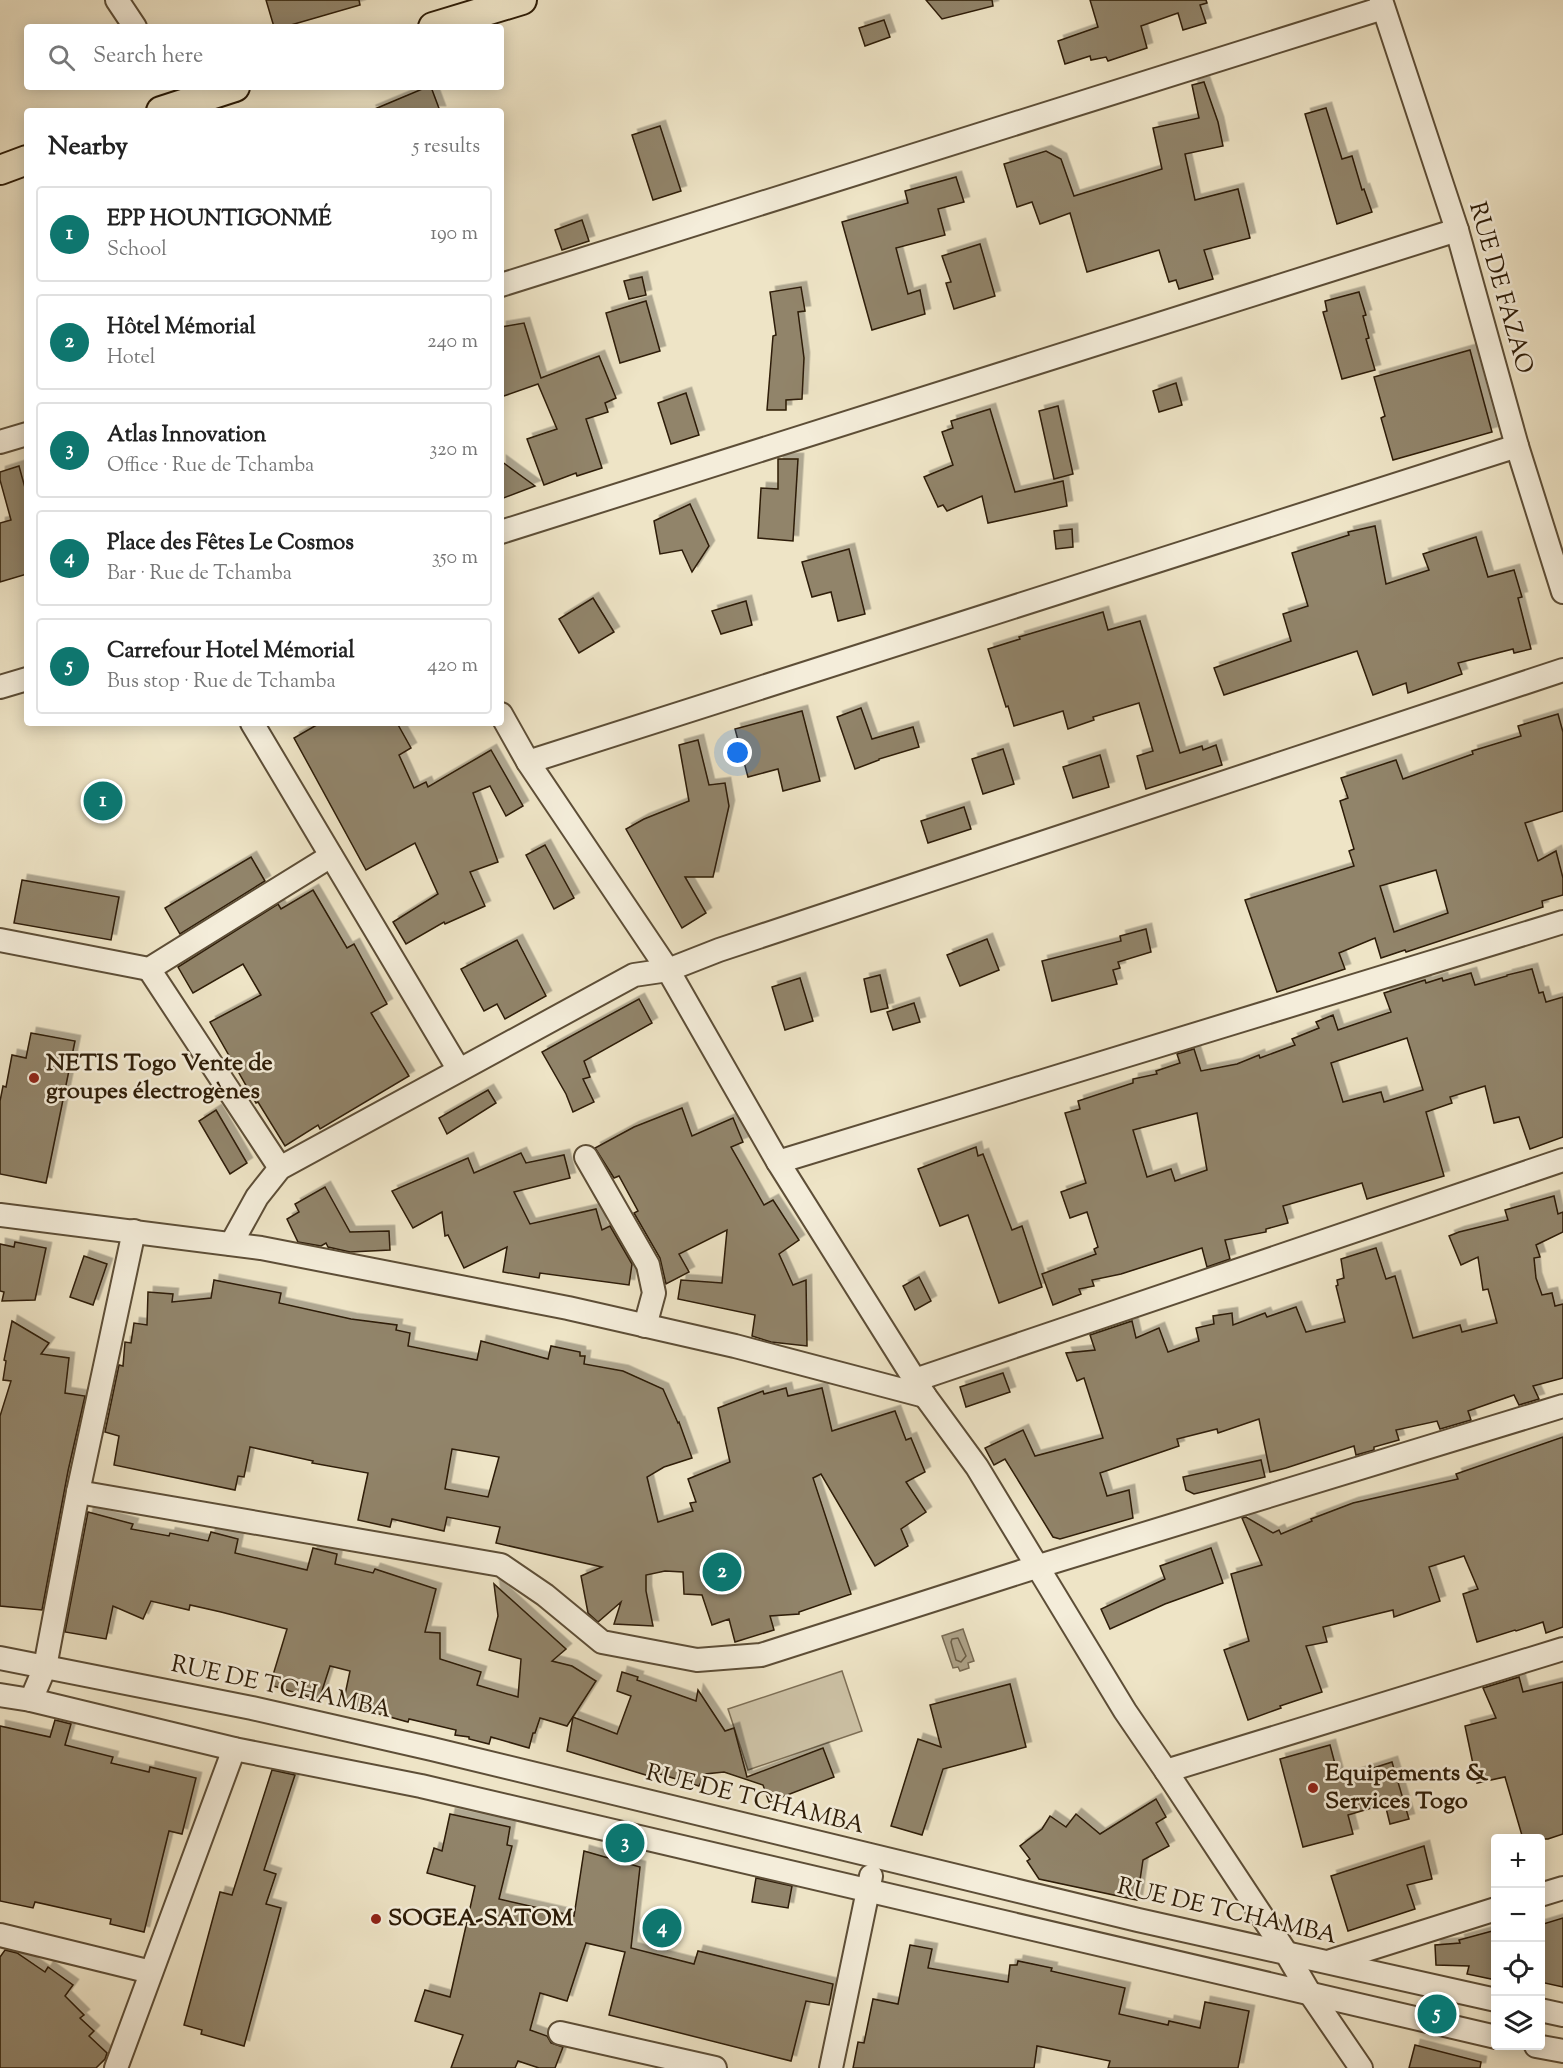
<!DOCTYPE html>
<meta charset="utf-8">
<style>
body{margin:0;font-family:"Sorts Mill Goudy",serif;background:#f6f6f6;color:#222}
.controls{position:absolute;right:18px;bottom:18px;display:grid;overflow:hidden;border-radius:6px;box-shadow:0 3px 15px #0003}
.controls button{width:54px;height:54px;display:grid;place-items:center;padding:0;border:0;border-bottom:2px solid #e0e0e0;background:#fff;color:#222;font:30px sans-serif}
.you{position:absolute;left:738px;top:753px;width:21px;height:21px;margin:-15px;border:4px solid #fff;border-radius:50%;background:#1a73e8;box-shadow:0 0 0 9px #1a73e833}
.badge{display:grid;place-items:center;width:39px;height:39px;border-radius:50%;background:#0f766e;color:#fff;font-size:20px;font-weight:700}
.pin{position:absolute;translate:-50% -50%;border:3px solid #fff;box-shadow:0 2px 6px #0006}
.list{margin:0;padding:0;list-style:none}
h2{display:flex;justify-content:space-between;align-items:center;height:78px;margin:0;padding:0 24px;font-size:26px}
h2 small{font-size:20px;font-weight:400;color:#767676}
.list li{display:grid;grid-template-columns:39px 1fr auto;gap:18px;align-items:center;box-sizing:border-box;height:96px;margin:0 12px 12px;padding:0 12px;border:2px solid #e0e0e0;border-radius:6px}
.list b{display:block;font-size:22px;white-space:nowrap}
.list p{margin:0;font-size:20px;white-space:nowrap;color:#767676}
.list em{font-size:20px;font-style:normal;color:#767676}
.icon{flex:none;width:33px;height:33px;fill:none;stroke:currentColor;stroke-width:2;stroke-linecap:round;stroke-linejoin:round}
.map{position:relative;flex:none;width:1563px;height:2068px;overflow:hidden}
.search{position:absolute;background:#fff;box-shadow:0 3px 15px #0003;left:24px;top:24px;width:480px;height:66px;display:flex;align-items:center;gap:15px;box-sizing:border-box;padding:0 21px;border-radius:6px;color:#767676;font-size:22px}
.panel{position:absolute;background:#fff;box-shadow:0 3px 15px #0003;left:24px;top:108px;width:480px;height:618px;border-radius:6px}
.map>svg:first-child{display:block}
.green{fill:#cdc2a6;stroke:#7d6f56;stroke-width:1.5}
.water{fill:#aca085;stroke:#796b53;stroke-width:1.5}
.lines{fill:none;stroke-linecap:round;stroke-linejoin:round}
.shore{stroke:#6c5e46;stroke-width:1.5}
.building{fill:#91846a;stroke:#2d1c07;stroke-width:1.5;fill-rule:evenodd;filter:url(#shadow)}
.minor-casing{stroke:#5d4e37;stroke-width:26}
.major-casing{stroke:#2d1c07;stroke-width:32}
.minor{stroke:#f4edda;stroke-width:22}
.major{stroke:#eee4c6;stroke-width:28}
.poi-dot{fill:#8f2418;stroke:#f4edda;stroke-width:2}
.labels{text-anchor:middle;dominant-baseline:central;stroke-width:5;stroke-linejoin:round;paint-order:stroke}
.street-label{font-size:24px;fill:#2d1c07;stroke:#f4edda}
.poi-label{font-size:24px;font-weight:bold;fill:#2d1c07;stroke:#f4edda;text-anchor:start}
</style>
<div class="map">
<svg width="1563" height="2068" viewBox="0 0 1563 2068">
<defs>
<filter id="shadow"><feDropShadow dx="5.5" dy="-5.5" stdDeviation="0" flood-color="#0004"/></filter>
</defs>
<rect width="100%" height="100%" fill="#eee4c6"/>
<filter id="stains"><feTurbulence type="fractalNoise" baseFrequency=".00333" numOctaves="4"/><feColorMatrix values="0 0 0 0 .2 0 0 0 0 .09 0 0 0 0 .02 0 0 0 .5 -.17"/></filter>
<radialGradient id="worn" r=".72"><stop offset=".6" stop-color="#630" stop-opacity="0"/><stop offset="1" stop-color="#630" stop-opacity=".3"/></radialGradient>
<!-- green -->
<path class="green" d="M842,1671L862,1731L748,1770L728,1709Z"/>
<!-- water -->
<path class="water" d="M963,1629L974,1661L968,1663L969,1668L960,1671L958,1667L953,1668L942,1636Z"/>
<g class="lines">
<!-- shore -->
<path class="shore" d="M958,1638L966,1656L961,1662L956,1660L951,1642L952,1639Z"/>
</g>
<!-- building -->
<g class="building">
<path d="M266,0H359L360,5L284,27H274Z"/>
<path d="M926,0H992L993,6L942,19Z"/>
<path d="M1090,0H1206L1207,3L1200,5L1206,23L1183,30L1178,13L1141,26L1147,48L1108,61L1106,57L1091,60L1090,56L1065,64L1058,41L1098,27Z"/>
<path d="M884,20L890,37L865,46L859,28Z"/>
<path d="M1204,82L1218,122L1223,146L1185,154L1195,200L1238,189L1250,238L1204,250L1213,279L1179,289L1176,280L1169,282L1159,250L1087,272L1070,213L1040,224L1032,202L1017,207L1004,164L1046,151L1061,159L1074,196L1162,169L1153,128L1199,118L1192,85Z"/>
<path d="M427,87H431L440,111H370Z"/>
<path d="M1326,108L1342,159L1352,156L1362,190L1364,189L1372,212L1337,224L1305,114Z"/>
<path d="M660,126L681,191L653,200L632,135Z"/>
<path d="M956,177L964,202L938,209L945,235L896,248L908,294L920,290L925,314L872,330L842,222L908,203L905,191Z"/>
<path d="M582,220L589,241L562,250L555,230Z"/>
<path d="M980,244L995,296L954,309L946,283L951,282L942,256Z"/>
<path d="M642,277L646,295L629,299L624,281Z"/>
<path d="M801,287L805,311L798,312L804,358L802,399L786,400V410H767L773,336L776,335L770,292Z"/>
<path d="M1359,292L1366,315L1363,316L1369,338L1366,339L1375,370L1342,379L1323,312L1327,311L1325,301Z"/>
<path d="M646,301L660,351L620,363L606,313Z"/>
<path d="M524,323L541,378L599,356L616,398L605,403L608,412L586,419L602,468L577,476L576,473L544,485L527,439L557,429L538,384L501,397V327Z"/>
<path d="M1470,350L1492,432L1393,460L1381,418L1385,416L1374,377Z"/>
<path d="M1176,383L1182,405L1159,412L1153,391Z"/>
<path d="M686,393L699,435L671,444L658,403Z"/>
<path d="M1058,406L1073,474L1054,479L1039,411Z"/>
<path d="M990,409L1015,492L1063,481L1067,506L988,523L982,496L947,511L943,505L938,507L924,477L953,465L942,432L953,428L951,421Z"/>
<path d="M778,459H798L793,541L758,538L761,488L778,489Z"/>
<path d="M501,461L535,486L501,499Z"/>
<path d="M19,466L27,495V574L0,582V523L11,520L0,480V472Z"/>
<path d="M690,504L709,546L692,572L682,550L660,554L654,521Z"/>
<path d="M1375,526L1386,584L1429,570L1423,554L1476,537L1488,577L1514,570L1522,597L1518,598L1531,649L1514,653L1513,649L1458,663L1462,674L1408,693L1406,683L1373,695L1357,651L1224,695L1214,668L1291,641L1283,614L1308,606L1292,553L1349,535L1348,532Z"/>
<path d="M1072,529L1073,547L1056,549L1054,531Z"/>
<path d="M849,549L865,614L838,621L831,592L812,597L802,562Z"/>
<path d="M593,598L614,632L579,653L559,619Z"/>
<path d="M746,601L752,625L721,634L712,611Z"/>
<path d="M1103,612L1108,630L1140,621L1180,753L1202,746L1203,750L1216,745L1222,765L1146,789L1137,756L1153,751L1139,703L1093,717L1094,720L1068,729L1063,711L1014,726L1008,706L1006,707L988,649L1020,639L1019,637Z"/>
<path d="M861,708L872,739L913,727L919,747L879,759V760L855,769L837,717Z"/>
<path d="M802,711L820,781L783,791L778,769L748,777L735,729Z"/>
<path d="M1558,714L1563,732V811L1525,823L1538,861L1556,851L1563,878V895L1542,901L1543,907L1406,952L1405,950L1381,958L1375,938L1339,953L1345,969L1277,992L1245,900L1354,866L1349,851L1354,849L1340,801L1348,798L1341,778L1396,760L1403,779L1473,754L1472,751L1521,736L1518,726ZM1436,870L1448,913L1394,932L1380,886Z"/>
<path d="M320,723H397L411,748L399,755L414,788L426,782L428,787L491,750L523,806L506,816L490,786L473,793L498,862L470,872L485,906L445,924L444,922L406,944L393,922L438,894L415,843L366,870L294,738Z"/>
<path d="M698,740L709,785L725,783L729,806L713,877H685L706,913L682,928L626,829L644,819L689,801L679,745Z"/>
<path d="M1003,749L1014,784L983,794L972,759Z"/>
<path d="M1100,755L1109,787L1073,798L1063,767Z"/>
<path d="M964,807L971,829L928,843L921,821Z"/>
<path d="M545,845L574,898L554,909L526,855Z"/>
<path d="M251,857L265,881L180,934L165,908Z"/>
<path d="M22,880L119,897L111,940L14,923Z"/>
<path d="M313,890L347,948L354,944L387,1004L371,1013L409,1076L320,1129L318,1125L285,1146L258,1102L256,1103L210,1022L261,995L243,964L193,993L178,967L278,904L281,909Z"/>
<path d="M1146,929L1151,952L1118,962L1120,968L1113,970L1117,984L1052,1001L1042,961L1121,941L1120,936Z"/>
<path d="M987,939L999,970L960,986L947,955Z"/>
<path d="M517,940L546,996L505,1019L497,1004L484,1011L461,969Z"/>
<path d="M1532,969L1539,993L1543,992L1546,1002L1563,997V1137L1530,1149L1519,1117L1494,1123L1485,1086L1450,1097L1452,1103L1426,1112L1444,1176L1367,1199L1362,1183L1283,1206L1288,1223L1266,1229V1232L1225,1240L1230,1259L1207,1267L1202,1248L1121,1274L1092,1280L1094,1286L1079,1289L1081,1294L1053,1305L1042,1274L1096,1254L1094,1249L1098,1247L1087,1212L1070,1218L1061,1192L1086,1183L1065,1113L1080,1109L1078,1101L1133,1083V1079L1157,1074L1156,1071L1180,1063L1177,1054L1194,1049L1201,1071L1237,1064L1259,1055L1260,1058L1295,1045L1292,1039L1319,1028L1316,1022L1333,1015L1338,1030L1391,1012L1384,993L1425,980L1426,983L1442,978L1443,981L1471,973L1475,985L1507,976V975ZM1407,1038L1423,1090L1384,1102L1381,1092L1343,1102L1331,1063ZM1197,1113L1207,1170L1175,1181L1171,1169L1147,1177L1133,1130Z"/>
<path d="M880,975L888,1008L871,1012L864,979Z"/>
<path d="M800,978L813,1021L785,1030L772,987Z"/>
<path d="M639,999L652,1023L584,1061L590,1077L583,1079L594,1102L573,1112L566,1094L542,1052Z"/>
<path d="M914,1003L920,1022L893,1030L887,1012Z"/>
<path d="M31,1033L75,1041L46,1183L0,1174V1101L3,1086L6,1087L12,1055L26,1058Z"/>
<path d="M488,1090L496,1103L447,1134L439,1118Z"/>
<path d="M682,1108L692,1136L733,1118L743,1142L731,1147L764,1205L773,1200L799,1240L779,1254L793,1285L806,1280L807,1346L771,1342L752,1336L755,1315L678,1299L681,1280L722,1283L727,1230L679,1254L689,1272L666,1284L660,1258L634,1213L638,1211L619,1176L614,1178L595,1148L634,1127Z"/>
<path d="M216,1110L247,1163L230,1174L199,1121Z"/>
<path d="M976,1147L978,1156L983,1154L1012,1230L1022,1226L1042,1287L999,1303L968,1215L940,1226L918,1169Z"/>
<path d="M521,1153L526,1163L564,1155L570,1178L514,1192L530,1224L596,1209L602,1230L610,1226L632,1264L629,1285L540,1273L539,1278L503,1272L507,1247L464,1268L448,1235L445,1236L442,1212L413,1228L392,1191L468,1158L474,1173Z"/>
<path d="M325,1187L350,1232L389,1231L390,1250L350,1252L328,1247L326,1243L321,1246L298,1242L287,1219L299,1212L295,1204Z"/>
<path d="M1554,1196L1558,1214L1563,1212V1232L1536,1245L1540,1257L1534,1258L1536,1278L1542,1295L1552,1293L1555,1306L1563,1304V1378L1533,1386L1539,1399L1519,1405L1514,1395L1468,1411L1471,1420L1440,1429L1437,1421L1396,1430L1399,1440L1374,1447V1450L1356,1455L1354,1446L1286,1468L1270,1472L1259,1419L1218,1433L1217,1429L1177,1439L1179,1446L1100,1473L1107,1496L1129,1490L1133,1518L1060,1539L1053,1537L1005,1459L994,1465L985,1448L1023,1430L1035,1456L1103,1438L1084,1378L1077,1381L1066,1353L1095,1350L1090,1335L1132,1321L1136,1338L1159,1328L1168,1352L1199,1341L1196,1328L1214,1324L1213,1316L1232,1313L1233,1325L1265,1313L1267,1317L1296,1307L1306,1332L1345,1322L1336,1286L1338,1285L1337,1280L1344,1278L1341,1259L1376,1248L1386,1279L1395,1276L1413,1338L1460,1325L1462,1332L1497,1323L1488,1289L1483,1290L1478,1257L1461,1265L1449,1236L1459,1232L1508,1220L1505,1210Z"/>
<path d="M15,1242L46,1248L35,1300L2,1301L4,1292L0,1291V1244L14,1247Z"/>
<path d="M84,1256L107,1264L93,1305L70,1297Z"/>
<path d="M919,1277L931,1301L915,1310L903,1286Z"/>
<path d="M214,1280L281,1293L279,1303L351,1319L397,1325L396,1330L410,1333L408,1346L477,1360L481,1341L548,1359L551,1346L580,1352V1356H585L584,1364L623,1371L663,1389L678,1423L679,1422L692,1458L664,1467L647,1477L658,1522L693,1511L690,1503L696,1502L688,1479L730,1462L718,1408L763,1391L764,1394L786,1388L788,1396L822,1388L832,1431L895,1411L906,1440L911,1438L925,1472L906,1482L926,1512L901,1529L908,1546L875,1566L821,1474L813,1478L851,1594L799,1612V1614L770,1616L774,1630L735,1642L729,1619L712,1625L702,1595L684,1594L683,1572L665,1571L646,1575V1591L653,1626L614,1624L621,1602L598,1622L588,1613L581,1576L602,1567L496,1543L500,1527L447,1517L444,1531L392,1519L390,1527L358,1520L368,1473L312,1463L313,1461L250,1447L244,1477L238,1476L235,1490L114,1465L119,1436L105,1432L119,1365L123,1366L125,1342L131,1343L134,1323L147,1325L148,1292L173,1294L172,1302L211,1298ZM452,1449L499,1457L488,1497L445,1489Z"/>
<path d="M12,1321L49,1343L41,1354L69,1358L65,1393L85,1396L68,1471L42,1610L0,1606V1416L11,1381L3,1380L6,1361L4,1360Z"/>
<path d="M1003,1373L1010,1392L966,1407L960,1387Z"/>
<path d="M1563,1437V1627L1546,1633L1543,1622L1516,1631L1515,1630L1477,1642L1463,1594L1478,1589L1464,1556L1429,1567L1440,1601L1394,1617L1393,1610L1323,1627L1327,1642L1306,1646L1322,1692L1280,1706L1281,1708L1248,1720L1224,1650L1249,1641L1231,1574L1262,1565L1242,1518L1246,1517L1273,1533L1279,1530L1281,1534L1312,1521L1311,1519L1353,1503L1458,1479L1456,1474Z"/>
<path d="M1261,1460L1265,1477L1194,1494L1186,1490L1183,1477Z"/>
<path d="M88,1512L133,1524L131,1529L169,1536L170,1533L208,1541L211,1532L238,1539L235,1553L307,1570L313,1548L337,1554L335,1564L373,1573L375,1569L436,1589L425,1632L440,1633V1659L481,1672L477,1685L518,1697L521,1659L489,1650L498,1616L494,1584L566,1649L552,1661L572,1666L596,1681L567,1726L540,1718L535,1733H533L529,1748L491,1737L489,1744L469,1739V1737L455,1735L456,1730L409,1719L408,1722L343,1704L350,1671L330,1666L319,1700L270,1685L287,1629L221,1612L190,1605L189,1610L151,1601L143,1619L113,1606L106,1639L65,1632Z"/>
<path d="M1211,1548L1223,1583L1165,1604L1110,1629L1101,1609L1165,1579L1160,1566Z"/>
<path d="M622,1672L638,1677L637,1680L696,1701L698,1690L725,1731L734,1728L747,1777L823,1748L834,1777L769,1802L763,1785L724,1772L705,1774L699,1786L650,1771L649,1776L567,1751L573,1717L617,1734L631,1696L617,1691Z"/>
<path d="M1519,1677L1523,1692L1563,1682V1834L1548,1839H1523L1505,1777L1477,1783L1465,1726L1496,1718L1483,1688Z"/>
<path d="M1010,1684L1026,1747L943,1769L922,1835L891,1826L918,1739L941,1747L930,1705Z"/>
<path d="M55,1720L71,1724L65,1745L113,1757L111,1763L149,1772L150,1767L196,1778L182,1834L169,1831L144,1932L110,1924L111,1919L35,1902L33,1908L0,1901V1726L50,1737Z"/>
<path d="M1330,1745L1339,1779L1392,1762L1409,1819L1390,1824L1385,1804L1348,1815L1353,1834L1303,1847L1280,1759Z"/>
<path d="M272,1770L295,1775L264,1870L276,1874L266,1904L281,1908L244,2046L201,2034L202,2030L184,2025L220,1892L232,1895Z"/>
<path d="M1156,1799L1166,1817L1156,1823L1169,1846L1143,1860L1137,1900L1039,1879L1027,1861L1030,1859L1020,1846L1042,1829L1050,1816L1066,1827L1076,1814L1100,1834Z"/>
<path d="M450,1814L510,1827L507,1845L512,1846L499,1899L574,1916L584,1851L640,1867L631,1948L694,1964L698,1951L833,1984L829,2005L806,2001L791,2061L609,2015L625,1952L586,1943L567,2001L540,1993L530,2030L547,2036L551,2043L563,2047L555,2068H539L518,2061L515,2068H451L463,2035L415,2021L425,1990L450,1997L475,1886L427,1873L434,1848L442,1851Z"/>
<path d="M1424,1846L1432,1879L1407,1885L1415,1909L1348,1931L1331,1876Z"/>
<path d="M756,1878L792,1886L788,1908L752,1902Z"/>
<path d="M1563,1918V1987L1540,1982V1925Z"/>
<path d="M1496,1930V1980L1467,1974L1469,1966L1436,1965L1435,1945L1460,1943L1459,1940Z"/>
<path d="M910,1945L932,1949L928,1968L1008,1982L1010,1965H1017L1018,1961L1052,1968L1051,1971L1125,1988L1119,2014L1168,2025L1169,2021L1200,2028L1205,2002L1249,2011L1238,2068H1108L1110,2061L1037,2046L1034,2068H853L858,2042L864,2043L873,1999L898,2004Z"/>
<path d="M5,1950L17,1953L45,1972L48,1967L73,1985L65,1996L84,2015L80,2018L94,2031L89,2036L107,2053L105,2059L96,2068H0V1957Z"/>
<path d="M1415,2045L1481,2062L1480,2068H1409Z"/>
</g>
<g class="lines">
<!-- minor casing -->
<g class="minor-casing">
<g id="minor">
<path d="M117,0L135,27"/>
<path d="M1381,0L1457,230L1517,446L1563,592"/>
<path d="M501,285L1383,8"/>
<path d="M0,442L27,434"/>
<path d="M501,532L1457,230"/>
<path d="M0,687L27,679"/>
<path d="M501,714L528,762L668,970L778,1162L925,1396L977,1467L1125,1711L1166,1771L1285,1951L1309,1992L1361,2068"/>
<path d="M252,723L459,1070"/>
<path d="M528,762L1517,446"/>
<path d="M0,940L149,969L331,856"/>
<path d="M149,969L280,1168"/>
<path d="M586,1157L648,1265L654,1293L645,1326"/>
<path d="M778,1162L1563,922"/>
<path d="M0,1215L261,1248L568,1308L735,1346L925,1396"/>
<path d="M231,1244L257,1197L280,1168L634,975L668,970L719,950L1563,670"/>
<path d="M915,1380L1563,1160"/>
<path d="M78,1492L501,1565L545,1595L602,1642L697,1660L761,1655L1036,1567L1563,1406"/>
<path d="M0,1658L252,1708L432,1749L1138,1920L1496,2000"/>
<path d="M0,1695L31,1700L234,1749L421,1786L1496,2037"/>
<path d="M31,1700L45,1667L78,1492L134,1231"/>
<path d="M1166,1771L1563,1649"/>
<path d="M1540,1895L1563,1888"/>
<path d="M0,1935L151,1972"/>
<path d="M1331,1961L1496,1909"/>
<path d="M1540,2010L1563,2015"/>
<path d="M560,2033L715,2068"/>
<path d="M1536,2046L1563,2051"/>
<path d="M116,2068L234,1749"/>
<path d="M831,2068L871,1876"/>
</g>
</g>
<!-- major casing -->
<g class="major-casing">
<g id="major">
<path d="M433,27L522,0"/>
<path d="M161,111L235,87"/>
<path d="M0,170L27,160"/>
</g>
</g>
<!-- minor -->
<use href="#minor" class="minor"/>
<!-- major -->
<use href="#major" class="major"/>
</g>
<!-- markers -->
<g class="poi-dot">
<circle cx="34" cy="1078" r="6"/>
<circle cx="1313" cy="1788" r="6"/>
<circle cx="376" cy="1919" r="6"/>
</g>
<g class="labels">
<!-- street labels -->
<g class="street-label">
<text transform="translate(1500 288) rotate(74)">RUE DE FAZAO</text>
<text transform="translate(281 1688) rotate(12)">RUE DE TCHAMBA</text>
<text transform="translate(755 1800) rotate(14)">RUE DE TCHAMBA</text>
<text transform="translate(1227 1912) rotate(13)">RUE DE TCHAMBA</text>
</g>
<!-- poi labels -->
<g class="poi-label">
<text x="46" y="1064">NETIS Togo Vente de<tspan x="46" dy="28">groupes électrogènes</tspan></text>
<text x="1325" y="1774">Equipements &amp;<tspan x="1325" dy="28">Services Togo</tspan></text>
<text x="388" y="1919">SOGEA-SATOM</text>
</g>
</g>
<rect width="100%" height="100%" filter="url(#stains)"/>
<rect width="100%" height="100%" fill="url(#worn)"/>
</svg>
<div class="controls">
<button>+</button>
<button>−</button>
<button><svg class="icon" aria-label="locate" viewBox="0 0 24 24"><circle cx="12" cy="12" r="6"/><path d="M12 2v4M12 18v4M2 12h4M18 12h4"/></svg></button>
<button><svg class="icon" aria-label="layers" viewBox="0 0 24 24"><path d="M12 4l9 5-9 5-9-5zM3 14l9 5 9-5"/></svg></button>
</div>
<div class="you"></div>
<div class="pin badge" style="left:103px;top:801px">1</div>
<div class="pin badge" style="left:722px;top:1572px">2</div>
<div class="pin badge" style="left:625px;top:1843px">3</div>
<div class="pin badge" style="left:662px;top:1928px">4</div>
<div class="pin badge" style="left:1437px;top:2014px">5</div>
<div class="search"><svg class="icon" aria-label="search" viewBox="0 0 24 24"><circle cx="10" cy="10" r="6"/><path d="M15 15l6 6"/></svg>Search here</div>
<section class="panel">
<h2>Nearby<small>5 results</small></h2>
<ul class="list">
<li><span class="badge">1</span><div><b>EPP HOUNTIGONMÉ</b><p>School</p></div><em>190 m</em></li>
<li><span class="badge">2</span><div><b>Hôtel Mémorial</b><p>Hotel</p></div><em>240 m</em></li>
<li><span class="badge">3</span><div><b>Atlas Innovation</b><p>Office · Rue de Tchamba</p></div><em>320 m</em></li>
<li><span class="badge">4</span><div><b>Place des Fêtes Le Cosmos</b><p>Bar · Rue de Tchamba</p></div><em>350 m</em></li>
<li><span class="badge">5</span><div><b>Carrefour Hotel Mémorial</b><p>Bus stop · Rue de Tchamba</p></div><em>420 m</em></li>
</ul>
</section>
</div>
